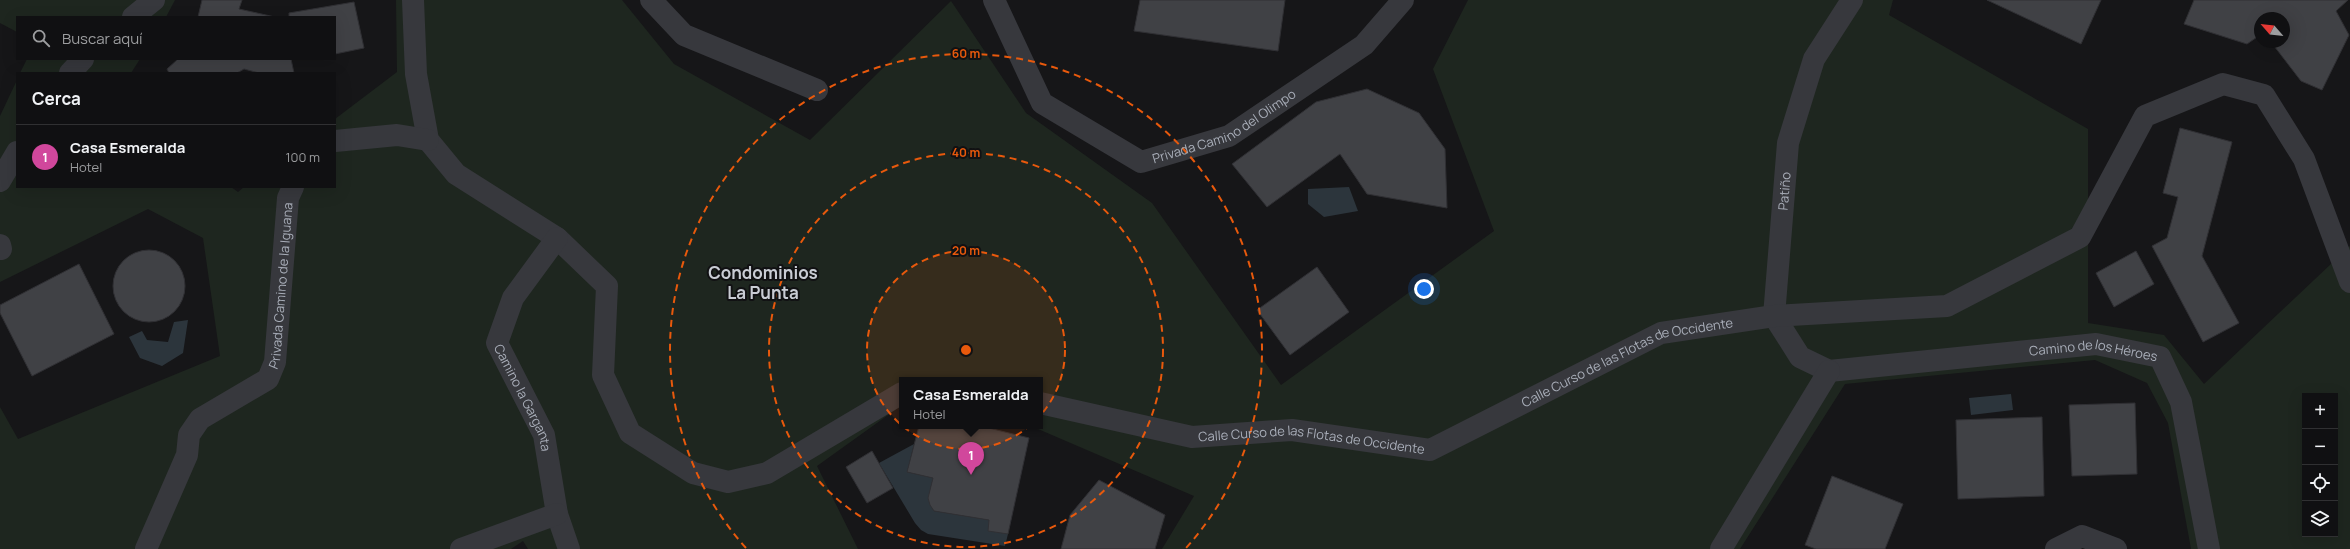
<!DOCTYPE html>
<html lang="es">
<meta charset="utf-8">
<style>
body{margin:0;font-family:Manrope,sans-serif;background:#19191b;color:#f1f3f6}
.controls{position:absolute;right:12px;bottom:12px;display:grid;overflow:hidden;border-radius:0px;box-shadow:0 4px 16px #0002}
.controls button{width:36px;height:36px;display:grid;place-items:center;padding:0;border:0;border-bottom:1px solid #303032;background:#101012;color:#f1f3f6;font:20px sans-serif}
.compass{position:absolute;left:2254px;top:12px;width:36px;height:36px;border-radius:50%;background:#101012;box-shadow:0 4px 16px #0002;rotate:298deg}
.you{position:absolute;left:1424px;top:289px;width:14px;height:14px;margin:-10px;border:3px solid #fff;border-radius:50%;background:#1a73e8;box-shadow:0 0 0 6px #1a73e833}
.badge{display:grid;place-items:center;width:26px;height:26px;border-radius:50%;background:#f2b134;color:#fff;font-size:13px;font-weight:700}
.pin{position:absolute;translate:-50% -33px;filter:drop-shadow(0 1px 2px #0008)}
.pin::after{content:'';position:absolute;top:21px;width:14px;height:12px;background:inherit;clip-path:polygon(0 0,100% 0,50% 100%)}
.popup{position:absolute;left:899px;top:377px;width:144px;height:52px;box-sizing:border-box;display:grid;place-content:center;border-radius:0px;background:#101012;filter:drop-shadow(0 1px 3px #0005);font-size:13px;white-space:nowrap;color:#9c9d9f}
.popup b{font-size:15px;color:#f1f3f6}
.popup::after{content:'';position:absolute;left:50%;top:100%;margin-left:-8px;border:8px solid transparent;border-top-color:#101012}
.list{margin:0;padding:0;list-style:none}
h2{display:flex;justify-content:space-between;align-items:center;height:52px;margin:0;padding:0 16px;font-size:17px}
h2 small{font-size:13px;font-weight:400;color:#9c9d9f}
.list li{display:grid;grid-template-columns:26px 1fr auto;gap:12px;align-items:center;box-sizing:border-box;height:64px;padding:0 16px;border-top:1px solid #303032}
.list b{display:block;font-size:15px;white-space:nowrap}
.list p{margin:0;font-size:13px;white-space:nowrap;color:#9c9d9f}
.list em{font-size:13px;font-style:normal;color:#9c9d9f}
.icon{flex:none;width:22px;height:22px;fill:none;stroke:currentColor;stroke-width:2;stroke-linecap:round;stroke-linejoin:round}
.map{position:relative;flex:none;width:2350px;height:549px;overflow:hidden}
.search{position:absolute;background:#101012;box-shadow:0 4px 16px #0002;left:16px;top:16px;width:320px;height:44px;display:flex;align-items:center;gap:10px;box-sizing:border-box;padding:0 14px;border-radius:0px;color:#9c9d9f;font-size:15px}
.panel{position:absolute;background:#101012;box-shadow:0 4px 16px #0002;left:16px;top:72px;width:320px;height:116px;border-radius:0px}
.map>svg:first-child{display:block}
.green{fill:#1e261f;fill-rule:evenodd}
.water{fill:#2c353c}
.building{fill:#404145;stroke:#303034}
.lines{fill:none;stroke-linecap:round;stroke-linejoin:round}
.street{stroke:#37383d;stroke-width:22}
.ring{fill:none;stroke:#e8590c;stroke-width:2;stroke-dasharray:7 5}
.labels{text-anchor:middle;dominant-baseline:central;stroke-width:4;stroke-linejoin:round;paint-order:stroke}
.street-label{font-size:13px;fill:#a8adb8;stroke:#111113}
.district-label{font-size:17px;font-weight:bold;fill:#c9ccd4;stroke:#111113}
.centre{fill:#e8590c;stroke:#111113;stroke-width:2}
.ring-label{font-size:12px;text-anchor:middle;font-weight:bold;fill:#e8590c;stroke:#111113;stroke-width:4;stroke-linejoin:round;paint-order:stroke}
</style>
<div class="map">
<svg width="2350" height="549" viewBox="0 0 2350 549">
<rect width="100%" height="100%" fill="#161618"/>
<!-- green -->
<g class="green">
<path d="M0,0H175L166,17H17V32L0,23Z"/>
<path d="M396,0H622L674,64L810,140L951,1L1026,113L1152,203L1281,385L1494,231L1433,69L1468,0H1893L1889,15L2088,129V323L2164,335L2204,384L2350,246V549H2191L2168,423L2147,383L2095,360L1845,384L1740,549H1162L1194,496L1031,426H1040V380H902V405L817,466L858,549H528L523,541L511,549H0V407L18,439L220,356L203,238L148,209L0,282V116L17,80V187H231L238,192L244,187H335V119L397,72ZM2305,396H2335V534H2305Z"/>
<path d="M27,59H140L131,73H20Z"/>
</g>
<!-- water -->
<g class="water">
<path d="M1349,187L1358,211L1324,217L1308,204V189Z"/>
<path d="M188,320L183,353L162,366L140,358L129,337L142,331L147,340L168,342L174,322Z"/>
<path d="M2011,394L2013,410L1971,415L1969,398Z"/>
<path d="M914,444L907,472L933,478C930,490 926,500 934,511L989,520L1008,534L1005,546L928,534L921,530L915,523L879,463Z"/>
</g>
<!-- building -->
<g class="building">
<path d="M202,0H242L239,9L275,17H198Z"/>
<path d="M1140,0H1285L1278,51L1134,31Z"/>
<path d="M1987,0H2101L2081,44Z"/>
<path d="M2194,0H2348L2336,11L2349,35L2322,90L2301,81L2271,42H2284V18H2260V35L2247,44L2184,24Z"/>
<path d="M354,2L364,48L335,54V17H289V13Z"/>
<path d="M178,59H291L294,73H259L244,69L237,73H169L167,69Z"/>
<path d="M1367,89L1419,113L1445,149L1447,208L1367,194L1340,154L1267,207L1232,164L1316,102Z"/>
<path d="M2180,128L2232,142L2202,256L2239,323L2203,342L2152,246L2167,238L2178,197L2163,193Z"/>
<circle cx="149" cy="286" r="36"/>
<path d="M2136,251L2154,284L2114,307L2096,273Z"/>
<path d="M79,264L114,334L32,376L0,313V305Z"/>
<path d="M1317,267L1349,312L1290,355L1257,310Z"/>
<path d="M2135,403L2137,474L2072,476L2069,405Z"/>
<path d="M2042,417L2044,496L1958,499L1956,420Z"/>
<path d="M919,426H981L1029,438L1008,534L988,531L989,520L934,511L930,505L928,498L933,478L907,472Z"/>
<path d="M872,451L893,488L867,503L846,467Z"/>
<path d="M1832,476L1903,504L1885,549H1816L1805,545Z"/>
<path d="M1099,480L1165,515L1155,549H1061L1070,515Z"/>
</g>
<g class="lines">
<!-- street -->
<g class="street">
<path d="M413,0L416,74L428,140L456,174L557,238L607,286L603,375L630,433L693,473L728,482L767,473L902,393"/>
<path d="M651,0L684,35L817,90"/>
<path id="s1" d="M994,0L1042,103L1141,162L1229,136L1364,45L1403,0"/>
<path d="M133,17L154,0"/>
<path d="M70,73L83,59"/>
<path d="M335,141L397,135L428,140"/>
<path d="M0,181L17,152"/>
<path id="s2" d="M557,238L513,298L497,343L544,435L557,514L569,549"/>
<path d="M0,245L1,249"/>
<path id="s3" d="M1829,371L2096,344L2160,357L2181,402L2209,549"/>
<path id="s4" d="M1829,371L1800,357L1774,316L1788,143L1814,59L1852,0"/>
<path id="s5" d="M1040,403L1192,437L1292,430L1430,450L1661,333L1774,316L1947,306L2080,237L2145,116L2223,84L2264,95L2304,159L2350,282"/>
<path id="s6" d="M146,549L187,455L189,435L200,419L268,379L275,362L288,198L293,187"/>
<path d="M461,549L557,514"/>
<path d="M1721,549L1829,371"/>
<path d="M2056,549L2082,536L2116,549"/>
</g>
</g>
<!-- distance rings -->
<circle cx="966" cy="350" r="99" fill="#e8590c" fill-opacity=".12"/>
<g class="ring">
<circle cx="966" cy="350" r="99"/>
<circle cx="966" cy="350" r="197"/>
<path d="M746 548A296 296 0 1 1 1186 548"/>
</g>
<g class="labels">
<!-- street labels -->
<g class="street-label">
<text stroke="none"><textPath href="#s1" startOffset="320">Privada Camino del Olimpo</textPath></text>
<text stroke="none"><textPath href="#s4" startOffset="206">Patiño</textPath></text>
<text stroke="none"><textPath href="#s6" startOffset="316">Privada Camino de la Iguana</textPath></text>
<text stroke="none"><textPath href="#s3" startOffset="266">Camino de los Héroes</textPath></text>
<text stroke="none"><textPath href="#s5" startOffset="613">Calle Curso de las Flotas de Occidente</textPath></text>
<text stroke="none"><textPath href="#s2" startOffset="183">Camino la Garganta</textPath></text>
<text stroke="none"><textPath href="#s5" startOffset="276">Calle Curso de las Flotas de Occidente</textPath></text>
</g>
<!-- district labels -->
<g class="district-label">
<text x="763" y="272">Condominios<tspan x="763" dy="20">La Punta</tspan></text>
</g>
</g>
<circle cx="966" cy="350" r="6" class="centre"/>
<g class="ring-label">
<text x="966" y="58">60 m</text>
<text x="966" y="157">40 m</text>
<text x="966" y="255">20 m</text>
</g>
</svg>
<div class="controls">
<button>+</button>
<button>−</button>
<button><svg class="icon" aria-label="locate" viewBox="0 0 24 24"><circle cx="12" cy="12" r="6"/><path d="M12 2v4M12 18v4M2 12h4M18 12h4"/></svg></button>
<button><svg class="icon" aria-label="layers" viewBox="0 0 24 24"><path d="M12 4l9 5-9 5-9-5zM3 14l9 5 9-5"/></svg></button>
</div>
<svg class="compass" viewBox="-18 -18 36 36"><path d="M0-13l5 13h-10z" fill="#e53935"/><path d="M0 13l5-13h-10z" fill="#9c9d9f"/></svg>
<div class="you"></div>
<div class="pin badge" style="left:971px;top:475px;background:#d1479c">1</div>
<div class="popup"><b>Casa Esmeralda</b>Hotel</div>
<div class="search"><svg class="icon" aria-label="search" viewBox="0 0 24 24"><circle cx="10" cy="10" r="6"/><path d="M15 15l6 6"/></svg>Buscar aquí</div>
<section class="panel">
<h2>Cerca<small></small></h2>
<ul class="list">
<li><span class="badge" style="background:#d1479c">1</span><div><b>Casa Esmeralda</b><p>Hotel</p></div><em>100 m</em></li>
</ul>
</section>
</div>
